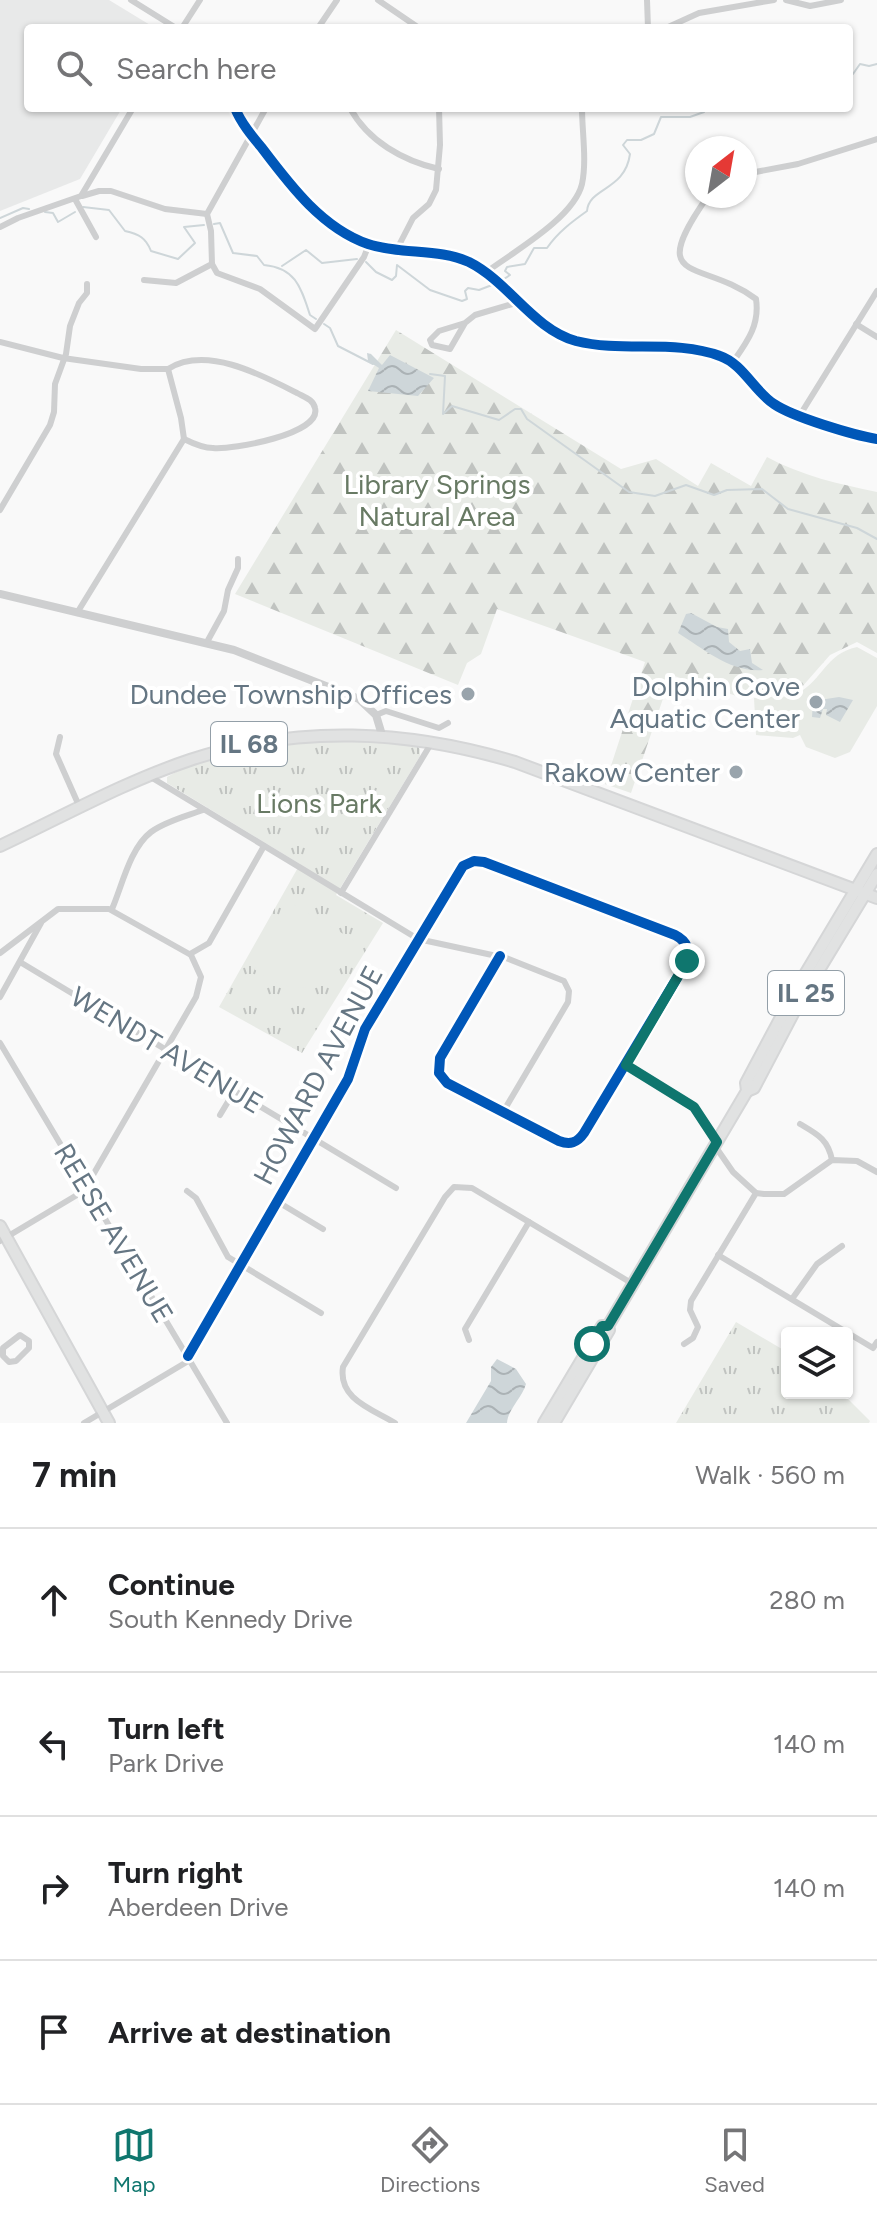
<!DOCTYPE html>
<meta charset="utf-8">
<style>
body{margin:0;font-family:Figtree,sans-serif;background:#f6f6f6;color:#202124}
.controls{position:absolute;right:24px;bottom:24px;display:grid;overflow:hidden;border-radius:8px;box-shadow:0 2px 6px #0004}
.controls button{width:72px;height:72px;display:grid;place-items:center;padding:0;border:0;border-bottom:2px solid #e0e0e0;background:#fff;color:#202124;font:40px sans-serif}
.compass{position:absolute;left:685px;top:136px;width:72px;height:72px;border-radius:50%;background:#fff;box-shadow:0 2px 6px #0004;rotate:31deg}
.stop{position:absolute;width:24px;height:24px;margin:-18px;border:6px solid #0f766e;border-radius:50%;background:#fff}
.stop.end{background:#0f766e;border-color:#fff;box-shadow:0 2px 8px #0008}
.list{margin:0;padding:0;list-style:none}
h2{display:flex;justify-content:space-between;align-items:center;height:104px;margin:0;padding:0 32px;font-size:34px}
h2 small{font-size:26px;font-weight:400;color:#757577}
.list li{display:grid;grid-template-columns:52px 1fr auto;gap:24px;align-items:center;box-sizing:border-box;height:144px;padding:0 32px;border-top:2px solid #e0e0e0}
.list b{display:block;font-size:30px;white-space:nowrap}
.list p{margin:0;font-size:26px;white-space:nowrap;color:#757577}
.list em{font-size:26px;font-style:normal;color:#757577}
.icon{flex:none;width:44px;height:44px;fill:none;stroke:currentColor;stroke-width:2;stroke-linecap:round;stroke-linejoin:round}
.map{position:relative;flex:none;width:877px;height:1423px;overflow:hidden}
.search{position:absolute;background:#fff;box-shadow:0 2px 6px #0004;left:24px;right:24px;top:24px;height:88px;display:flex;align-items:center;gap:20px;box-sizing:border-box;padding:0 28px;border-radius:8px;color:#757577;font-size:30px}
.sheet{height:680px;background:#fff}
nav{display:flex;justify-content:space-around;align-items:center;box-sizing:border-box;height:112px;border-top:2px solid #e0e0e0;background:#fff;font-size:22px;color:#757577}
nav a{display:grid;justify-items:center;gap:4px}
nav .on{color:#0f766e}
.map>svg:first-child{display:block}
.built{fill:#e8e9e9}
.grass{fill:url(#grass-tufts)}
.forest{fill:url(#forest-firs)}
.pitch{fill:#e8ebe6}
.water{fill:url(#water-waves)}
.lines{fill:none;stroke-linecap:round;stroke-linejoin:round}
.stream{stroke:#ced6d9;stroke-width:2}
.primary-casing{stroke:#d5d6d7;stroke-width:14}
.minor{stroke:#cecfd0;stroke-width:6}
.tertiary{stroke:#cecfd0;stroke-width:8}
.primary{stroke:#e1e2e2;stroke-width:10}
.cycleway-casing{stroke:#fff;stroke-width:15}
.cycleway{stroke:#0057b8;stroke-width:10}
.route{stroke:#0f766e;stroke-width:10}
.poi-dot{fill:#99a4ac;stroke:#fff;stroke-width:3}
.labels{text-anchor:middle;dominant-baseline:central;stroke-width:8;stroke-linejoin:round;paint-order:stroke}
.shield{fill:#fff;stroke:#939fa8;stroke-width:2}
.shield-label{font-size:26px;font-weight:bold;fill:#657683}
.park-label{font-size:28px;fill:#687a64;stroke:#fff}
.poi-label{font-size:28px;fill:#657683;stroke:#fff;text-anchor:end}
.street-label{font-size:28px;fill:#657683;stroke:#fff}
</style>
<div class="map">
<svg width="877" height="1423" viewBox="0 0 877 1423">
<defs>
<pattern id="grass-tufts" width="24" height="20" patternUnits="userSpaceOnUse" patternTransform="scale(2)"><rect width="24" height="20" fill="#e8ebe6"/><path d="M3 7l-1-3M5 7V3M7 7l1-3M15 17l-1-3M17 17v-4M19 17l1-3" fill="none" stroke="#c0c3c0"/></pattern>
<pattern id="forest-firs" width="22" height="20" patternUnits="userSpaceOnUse" patternTransform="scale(2)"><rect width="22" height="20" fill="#e8ebe6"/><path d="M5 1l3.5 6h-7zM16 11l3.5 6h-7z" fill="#c0c3c0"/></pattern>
<pattern id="water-waves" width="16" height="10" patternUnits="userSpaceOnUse" patternTransform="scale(2)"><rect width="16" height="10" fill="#ced6d9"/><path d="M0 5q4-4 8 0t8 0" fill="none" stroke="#abb2b5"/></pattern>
</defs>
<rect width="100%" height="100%" fill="#f9f9f9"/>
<!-- built -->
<path class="built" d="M0,0H109L155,28H28V108H122L80,179L0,211Z"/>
<!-- grass -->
<g class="grass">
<path d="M342,740L417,746L420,749V756L336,895L383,923L302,1053L219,1007L300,864L167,783V777C216,748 286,743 342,740Z"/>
<path d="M736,1322L787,1352V1393H842L870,1421L869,1423H676Z"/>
</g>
<!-- forest -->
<path class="forest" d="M396,330L621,469L656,459L698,486L711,463L751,486L767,457C802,476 839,484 877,492V653L857,642L830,655L801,688L743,698L671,675L631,793L605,784L645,662L497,609L481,654L467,663L458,685L235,594Z"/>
<!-- pitch -->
<g class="pitch">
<path d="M857,647L877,658V706L850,752L835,758L806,747L800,735L793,738L756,735L754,698C767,697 787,699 798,693C823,680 825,654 857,647Z"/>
<path d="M291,903L357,942C334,991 298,1002 254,969Z"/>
</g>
<!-- water -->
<g class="water">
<path d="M367,353L371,354L382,365L390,355L434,378L418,396L368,391L379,368L368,361Z"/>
<path d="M691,613L717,627L728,629L729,642L740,651L750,649L752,663L763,670C731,673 704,649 678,633L686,614Z"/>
<path d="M839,697L853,700L840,722L826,715L827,709H823L820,718L812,717L813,701Z"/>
<path d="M497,1359L516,1369L526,1384C522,1398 508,1409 507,1423H466L491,1381V1367Z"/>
</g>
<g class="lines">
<!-- stream -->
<g class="stream">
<path d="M849,74H853L860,64L869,66L877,64"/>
<path d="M83,207L109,210L125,231C139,234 146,238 151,251L178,259L195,243L184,227L204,225"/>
<path d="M45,212L53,213L58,222L75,212"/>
<path d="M0,218L23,208L29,209"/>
<path d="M214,224L220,223L233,253L257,256L264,265C296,268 301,288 310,315L316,319"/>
<path d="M366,262L376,272L392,280L396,276L397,265L430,290L462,301L467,299L465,291L468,288L479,290L492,285"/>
<path d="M282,266L306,250L322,263L357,259"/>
<path d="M501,281L510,275L505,271L507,267L525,264L534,248H547C558,232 573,221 587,211C589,187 625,191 630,154L623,145L627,140H641L654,134L661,117H690L704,112L705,108"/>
<path d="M324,324L330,328L338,346L373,364"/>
<path d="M430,374L445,376L443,414L452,406L499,420L515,409H521L527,419L629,492L655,496L686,485L714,495L727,490L762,489L788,509L857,528L877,539"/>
</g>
<!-- primary casing -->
<g class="primary-casing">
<g id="primary">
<path d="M0,846C62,817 124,782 190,760C297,724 409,730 515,762L877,898"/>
<path d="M747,1091L754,1088L797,1006L877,874"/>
<path d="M0,1226L109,1423"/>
<path d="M544,1423L602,1326H608"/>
<path d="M554,1423L609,1330L608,1326L747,1091L746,1083L795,991L877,854"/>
</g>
</g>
<!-- minor -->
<g class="minor">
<path d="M131,0L176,28"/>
<path d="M378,0L419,28"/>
<path d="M647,0L648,28"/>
<path d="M786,0L810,6L841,0"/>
<path d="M182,28L200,0"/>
<path d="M318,28L337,0"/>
<path d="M666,28L699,13L774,0"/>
<path d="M235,108C241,123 252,136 262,148C290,185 322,228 368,244C401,255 439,248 469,262C509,282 533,329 576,341C623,353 675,339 720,356C743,364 754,391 774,404C793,417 853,435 877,439"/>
<path d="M350,108C368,141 403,161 439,169"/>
<path d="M745,174L798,164L877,139"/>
<path d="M82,196L99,191H111L165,209L207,214"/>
<path d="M708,196C644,287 701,258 756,299C760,325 747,342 733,362"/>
<path d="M75,199L96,237"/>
<path d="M0,227L18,218L81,196L133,108"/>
<path d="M396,251L413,218L429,204L436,190L440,145L439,108"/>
<path d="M212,264L217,273L260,289L315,329L364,257L369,244"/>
<path d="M212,264L211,231L207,214L266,108"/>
<path d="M485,273C513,252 574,218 582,184C587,160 582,132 582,108"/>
<path d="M144,280L176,283L212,264"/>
<path d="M465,323L439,331L430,340L432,345L450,349L465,323L475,315L519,302"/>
<path d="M856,324L877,337"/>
<path d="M0,342L63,358L141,369H168L181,418L184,439"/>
<path d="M168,369C206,345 262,375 297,393C304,397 313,399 315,408C322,434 232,450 213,448C203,448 194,444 184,439"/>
<path d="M800,415L877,291"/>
<path d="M0,510L50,425L54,412L55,384L66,354L70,326L79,303L87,293V284"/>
<path d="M77,613L184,439"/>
<path d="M207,642L224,611L228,590L238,568V559"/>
<path d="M376,715L386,711L439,728L448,723"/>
<path d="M60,737L56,754L80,808"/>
<path d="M149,776L418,939L506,958L564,981L569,991L568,1002L503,1112"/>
<path d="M341,893L432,742"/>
<path d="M112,909C122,886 130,848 151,832C166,821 187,816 203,810"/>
<path d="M0,953L58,909H109L191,955L201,977L196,997L86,1187"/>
<path d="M190,954L209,943L264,846"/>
<path d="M20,962L396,1188"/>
<path d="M0,997L41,923"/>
<path d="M0,1043L227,1423"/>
<path d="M626,1065L696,1108L717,1142"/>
<path d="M220,1115L235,1090"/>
<path d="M800,1124C817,1134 828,1139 832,1160"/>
<path d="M715,1146L733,1172L756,1193L764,1194H784L832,1160L857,1161L877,1172"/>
<path d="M187,1191L196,1198L228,1257L321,1313"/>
<path d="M278,1202L323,1229"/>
<path d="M0,1241L87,1189"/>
<path d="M718,1255L873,1348L877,1342"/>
<path d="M792,1299L817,1264L842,1246"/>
<path d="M20,1335L29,1341V1348L16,1361L9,1362L3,1356V1348Z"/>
<path d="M469,1340L465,1329L529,1222"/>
<path d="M684,1344L693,1338L698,1327L690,1310L691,1301L756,1193"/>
<path d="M188,1356L348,1079L365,1029L463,866L474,861L484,862L675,935C687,941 691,951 686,963L584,1133C577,1143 570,1145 559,1141L447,1083L439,1073L440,1058L500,956"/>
<path d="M84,1423L190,1360"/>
<path d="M395,1423C372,1409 338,1399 343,1367L445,1197L454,1187L472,1188L633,1284"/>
</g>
<!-- tertiary -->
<path class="tertiary" d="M0,594L234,650L359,699L376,715L382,735"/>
<!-- primary -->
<use href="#primary" class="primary"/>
<!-- cycleway casing -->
<g class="cycleway-casing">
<g id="cycleway">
<path d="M235,108C241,123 252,136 262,148C290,185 322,228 368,244C401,255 439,248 469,262C509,282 533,329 576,341C623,353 675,339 720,356C743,364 754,391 774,404C793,417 853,435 877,439"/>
<path d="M188,1356L348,1079L365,1029L463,866L474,861L484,862L675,935C687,941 691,951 686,963L584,1133C577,1143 570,1145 559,1141L447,1083L439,1073L440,1058L500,956"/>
</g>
</g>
<!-- cycleway -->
<use href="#cycleway" class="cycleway"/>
</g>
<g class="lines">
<!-- route -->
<path class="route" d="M592,1344L602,1326H608L717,1142L694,1107L626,1065L687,961"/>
</g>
<!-- markers -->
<g class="poi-dot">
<circle cx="468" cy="694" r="8"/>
<circle cx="816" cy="702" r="8"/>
<circle cx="736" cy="772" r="8"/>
</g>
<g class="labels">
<!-- shield labels -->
<g class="shield">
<rect x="211" y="722" width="76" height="44" rx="6"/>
<rect x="768" y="971" width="76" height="44" rx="6"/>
</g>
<g class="shield-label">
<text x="249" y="744">IL 68</text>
<text x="806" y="993">IL 25</text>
</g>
<!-- park labels -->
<g class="park-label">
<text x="437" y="484">Library Springs<tspan x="437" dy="32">Natural Area</tspan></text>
<text x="319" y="803">Lions Park</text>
</g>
<!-- poi labels -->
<g class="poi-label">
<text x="800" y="686">Dolphin Cove<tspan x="800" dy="32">Aquatic Center</tspan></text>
<text x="452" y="694">Dundee Township Offices</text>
<text x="720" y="772">Rakow Center</text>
</g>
<!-- street labels -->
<g class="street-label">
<text transform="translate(167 1050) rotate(31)">WENDT AVENUE</text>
<text transform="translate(318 1075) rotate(-62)">HOWARD AVENUE</text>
<text transform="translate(114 1233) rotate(59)">REESE AVENUE</text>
</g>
</g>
</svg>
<div class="controls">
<button><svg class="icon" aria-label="layers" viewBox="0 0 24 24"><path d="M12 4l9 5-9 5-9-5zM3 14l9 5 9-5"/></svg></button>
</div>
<svg class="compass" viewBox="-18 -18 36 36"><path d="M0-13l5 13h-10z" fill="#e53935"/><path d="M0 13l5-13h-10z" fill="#757577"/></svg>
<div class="stop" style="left:592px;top:1344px"></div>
<div class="stop end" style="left:687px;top:961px"></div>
<div class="search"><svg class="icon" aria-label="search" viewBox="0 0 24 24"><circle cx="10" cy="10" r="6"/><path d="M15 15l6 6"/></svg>Search here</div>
</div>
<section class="sheet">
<h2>7 min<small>Walk · 560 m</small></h2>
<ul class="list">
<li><svg class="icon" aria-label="ahead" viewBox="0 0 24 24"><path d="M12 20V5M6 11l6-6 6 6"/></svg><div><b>Continue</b><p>South Kennedy Drive</p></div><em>280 m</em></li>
<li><svg class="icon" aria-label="left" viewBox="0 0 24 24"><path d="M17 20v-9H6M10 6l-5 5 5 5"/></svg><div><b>Turn left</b><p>Park Drive</p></div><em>140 m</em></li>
<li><svg class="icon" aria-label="right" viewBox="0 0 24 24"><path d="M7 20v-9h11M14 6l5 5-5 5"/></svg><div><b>Turn right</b><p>Aberdeen Drive</p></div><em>140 m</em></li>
<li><svg class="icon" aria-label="arrive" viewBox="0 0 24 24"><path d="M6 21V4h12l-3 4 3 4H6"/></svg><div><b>Arrive at destination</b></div></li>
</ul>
</section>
<nav>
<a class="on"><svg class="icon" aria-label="map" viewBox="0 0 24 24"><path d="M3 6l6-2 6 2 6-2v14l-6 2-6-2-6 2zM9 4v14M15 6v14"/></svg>Map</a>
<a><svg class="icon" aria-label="directions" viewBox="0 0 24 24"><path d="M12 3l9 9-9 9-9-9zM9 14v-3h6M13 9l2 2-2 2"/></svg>Directions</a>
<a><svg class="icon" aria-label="saved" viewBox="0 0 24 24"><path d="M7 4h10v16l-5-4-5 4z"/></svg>Saved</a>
</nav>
